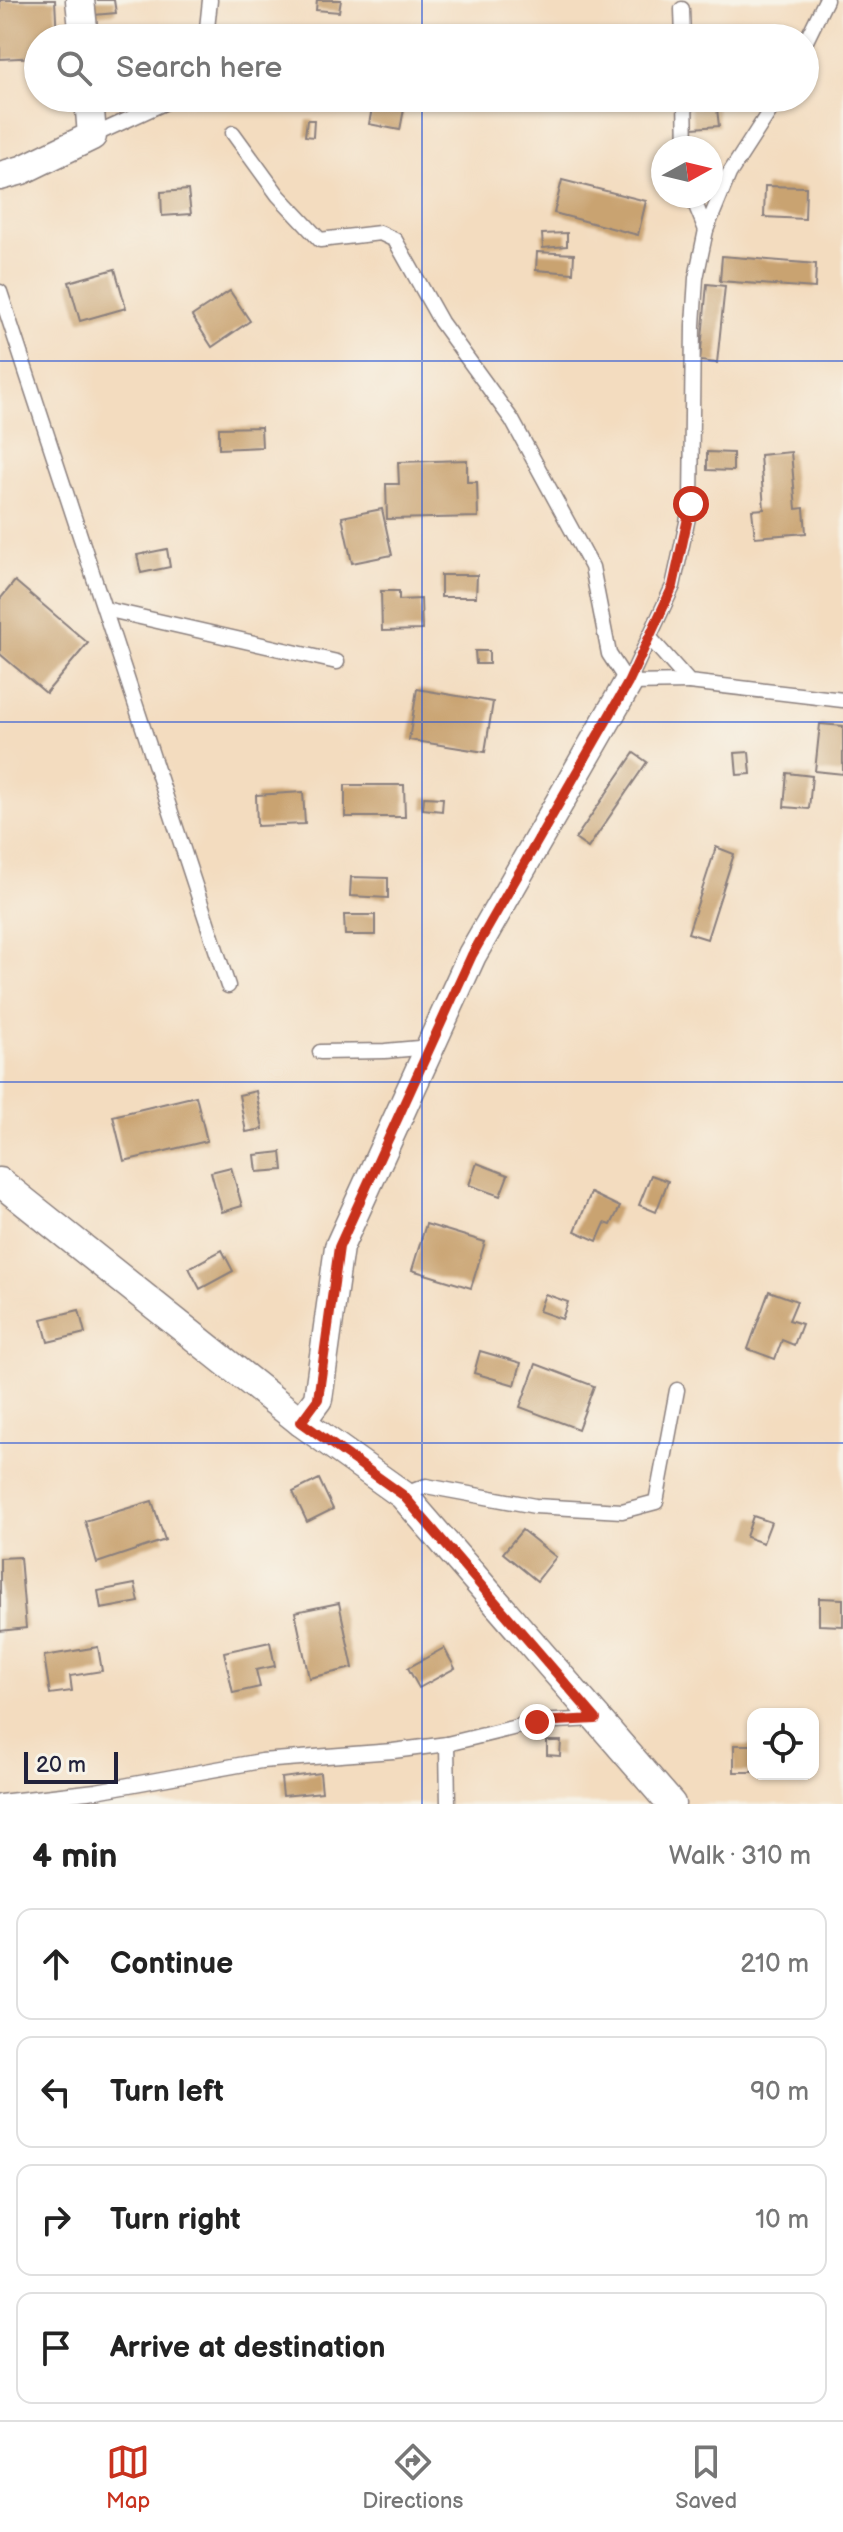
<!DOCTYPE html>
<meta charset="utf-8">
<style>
body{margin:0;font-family:"Balsamiq Sans",sans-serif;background:#f6f6f6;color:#222}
.controls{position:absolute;right:24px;bottom:24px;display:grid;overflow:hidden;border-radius:16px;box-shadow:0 2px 6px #0004}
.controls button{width:72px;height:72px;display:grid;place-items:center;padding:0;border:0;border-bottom:2px solid #e0e0e0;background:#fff;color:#222;font:40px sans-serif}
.compass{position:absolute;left:651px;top:136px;width:72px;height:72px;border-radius:50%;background:#fff;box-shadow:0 2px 6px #0004;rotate:82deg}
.scale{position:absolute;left:24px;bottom:20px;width:94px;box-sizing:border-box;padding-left:8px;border:4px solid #22223b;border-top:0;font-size:22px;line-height:28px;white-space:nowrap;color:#22223b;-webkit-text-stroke:6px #f7f3e8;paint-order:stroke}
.stop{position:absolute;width:24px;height:24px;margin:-18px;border:6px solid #c8321e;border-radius:50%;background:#fff}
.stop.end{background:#c8321e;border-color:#fff;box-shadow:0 2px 8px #0008}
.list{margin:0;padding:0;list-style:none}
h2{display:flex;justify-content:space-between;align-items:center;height:104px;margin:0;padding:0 32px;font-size:34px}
h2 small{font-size:26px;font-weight:400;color:#767676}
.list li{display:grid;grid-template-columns:52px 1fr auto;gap:24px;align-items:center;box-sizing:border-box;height:112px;margin:0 16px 16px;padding:0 16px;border:2px solid #e0e0e0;border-radius:16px}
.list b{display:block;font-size:30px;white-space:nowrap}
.list em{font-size:26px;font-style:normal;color:#767676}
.icon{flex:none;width:44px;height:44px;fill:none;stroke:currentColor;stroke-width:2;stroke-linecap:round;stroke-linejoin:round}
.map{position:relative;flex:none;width:843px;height:1804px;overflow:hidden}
.search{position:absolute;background:#fff;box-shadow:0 2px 6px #0004;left:24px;right:24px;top:24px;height:88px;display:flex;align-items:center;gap:20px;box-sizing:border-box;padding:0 28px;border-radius:44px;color:#767676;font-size:30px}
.sheet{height:616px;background:#fff}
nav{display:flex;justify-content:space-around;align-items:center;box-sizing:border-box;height:112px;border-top:2px solid #e0e0e0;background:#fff;font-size:22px;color:#767676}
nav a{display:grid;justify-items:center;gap:4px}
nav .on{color:#c8321e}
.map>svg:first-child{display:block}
.building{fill:#c9a371}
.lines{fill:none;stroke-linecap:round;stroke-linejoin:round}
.service-casing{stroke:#8a7f7d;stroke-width:17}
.minor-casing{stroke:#8a7f7d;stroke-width:31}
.service{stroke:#fff;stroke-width:14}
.minor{stroke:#fff;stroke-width:28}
.route{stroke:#c8321e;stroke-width:10}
.grid{fill:none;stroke:#1d4ed8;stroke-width:2;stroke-opacity:0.55}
</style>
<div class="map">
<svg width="843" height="1804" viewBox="0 0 843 1804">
<rect width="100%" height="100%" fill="#f7f3e8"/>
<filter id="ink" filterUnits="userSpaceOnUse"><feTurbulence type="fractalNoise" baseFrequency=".0125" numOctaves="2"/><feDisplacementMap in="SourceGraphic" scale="16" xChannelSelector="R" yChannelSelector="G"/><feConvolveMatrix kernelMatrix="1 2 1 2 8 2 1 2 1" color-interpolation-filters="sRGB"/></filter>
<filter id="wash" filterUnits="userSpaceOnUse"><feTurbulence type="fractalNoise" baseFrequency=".006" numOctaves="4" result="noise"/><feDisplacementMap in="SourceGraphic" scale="32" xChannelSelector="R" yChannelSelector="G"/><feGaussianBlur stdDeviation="1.8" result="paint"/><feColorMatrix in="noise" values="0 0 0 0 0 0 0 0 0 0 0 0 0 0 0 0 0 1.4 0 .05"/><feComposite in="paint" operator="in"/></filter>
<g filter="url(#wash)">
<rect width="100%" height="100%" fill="#f3dcbf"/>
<g id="blocks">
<!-- building -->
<g class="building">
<path d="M0,0H55L57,38H38V57L0,59Z"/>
<path d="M93,0H114L116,13L94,15Z"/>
<path d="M317,0H341L339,12L316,10Z"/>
<path d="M716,100L719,126L693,128L690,102Z"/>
<path d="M373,103L404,109L400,130L369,124Z"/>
<path d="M307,120H314L313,137L305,136Z"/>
<path d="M562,180L646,201L638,235L554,213Z"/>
<path d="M765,186L806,187L805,219L764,217Z"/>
<path d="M188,190L191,214L162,216L161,192Z"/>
<path d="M567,233V246L543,248L542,234Z"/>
<path d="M537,252L574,254L573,273L536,270Z"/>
<path d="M722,256L816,264L815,288L720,281Z"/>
<path d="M115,269L126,308L80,321L69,282Z"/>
<path d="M707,284L725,286L717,363L700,361Z"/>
<path d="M230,291L250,321L212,347L192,316Z"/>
<path d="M261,427L262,447L219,449V428Z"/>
<path d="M707,452L733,453V471L707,470Z"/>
<path d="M791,452L796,509L804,508L806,533L755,537L752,510L764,509L760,455Z"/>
<path d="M467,460V482H477L478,517L387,519L386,484H399L398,462Z"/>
<path d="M382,509L392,555L352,563L342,517Z"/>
<path d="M167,549L170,567L141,573L137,555Z"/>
<path d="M441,575H477L476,597H441Z"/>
<path d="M15,581L88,643L46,693L0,654V599Z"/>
<path d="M381,591H399V600L421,599L422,630L382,631Z"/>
<path d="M475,651H489V664H476Z"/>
<path d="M417,689L493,702L485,752L409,740Z"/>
<path d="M820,724L843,726V774L815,771Z"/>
<path d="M749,752L751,774L737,775L735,753Z"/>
<path d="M634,753L647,762L588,848L575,839Z"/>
<path d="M787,773L812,776L809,809L784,807Z"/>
<path d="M345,785H404L405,817H345Z"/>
<path d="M303,792L305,824L257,826L256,795Z"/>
<path d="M424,797L443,798L442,811L423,809Z"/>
<path d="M716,847L734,854L707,939L688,933Z"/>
<path d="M351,877L388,878V898L350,896Z"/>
<path d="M344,915H375V935H345Z"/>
<path d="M256,1091L263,1129L246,1132L239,1095Z"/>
<path d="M196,1096L207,1141L124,1161L113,1116Z"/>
<path d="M281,1152L283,1170L257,1172L255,1155Z"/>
<path d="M477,1163L508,1175L500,1196L469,1185Z"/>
<path d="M231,1167L242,1206L222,1212L211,1172Z"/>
<path d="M651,1175L668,1181L656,1212L639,1205Z"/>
<path d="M591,1193L620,1207L611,1225L605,1223L597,1241L575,1231Z"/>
<path d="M426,1224L485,1242L471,1288L412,1270Z"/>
<path d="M222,1250L233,1271L200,1289L189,1268Z"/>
<path d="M769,1291L797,1301L789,1320L802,1324L794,1345L782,1340L775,1359L748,1349Z"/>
<path d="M545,1294L568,1302L562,1319L539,1311Z"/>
<path d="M79,1310L85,1333L48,1342L42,1319Z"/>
<path d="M480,1351L521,1363L515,1385L474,1373Z"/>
<path d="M536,1364L594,1386L578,1429L520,1407Z"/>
<path d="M319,1479L333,1509L307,1522L293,1492Z"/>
<path d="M152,1501L165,1540L97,1563L85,1521Z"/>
<path d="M753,1516L771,1522L763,1543L746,1537Z"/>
<path d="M522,1530L556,1557L537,1581L503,1553Z"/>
<path d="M20,1557L26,1628L0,1631V1558Z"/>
<path d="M135,1584L139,1602L101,1609L98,1591Z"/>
<path d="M819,1598L843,1599V1626L819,1625Z"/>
<path d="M339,1603L353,1668L309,1678L295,1612Z"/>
<path d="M270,1642L275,1666L256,1670L260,1687L233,1693L224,1652Z"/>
<path d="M98,1647L102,1671L70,1676L72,1691L50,1694L44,1656Z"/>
<path d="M444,1648L455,1668L419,1688L408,1668Z"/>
<path d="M547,1741H561L560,1756L547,1755Z"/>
<rect x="734" y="1745" width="19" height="27"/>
<path d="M320,1773L322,1792L283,1796L281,1778Z"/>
</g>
</g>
</g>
<g filter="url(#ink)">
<use href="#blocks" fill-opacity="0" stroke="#8a7f7d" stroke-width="2"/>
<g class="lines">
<!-- service casing -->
<g class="service-casing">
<g id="service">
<path d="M682,9L683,38"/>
<path d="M206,38L210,0"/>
<path d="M805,43L826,0"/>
<path d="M685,98L686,148"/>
<path d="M233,133L278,195L320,240L380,233L395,240L441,322L512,420L592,567L609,654L628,683"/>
<path d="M92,136L175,98"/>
<path d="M692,196L706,230"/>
<path d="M0,292L228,986"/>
<path d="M105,609L337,662"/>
<path d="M649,637L689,682L843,700"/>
<path d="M628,683L673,586L691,504L693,325L696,278L706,230L729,174L778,98"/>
<path d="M628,683L689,682"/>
<path d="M320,1052L385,1051L430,1047"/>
<path d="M403,1495L426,1486L535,1506L622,1511L656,1502L677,1390"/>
<path d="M447,1744L448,1804"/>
<path d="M0,1802L96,1791L261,1761L393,1751L447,1744L537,1722L596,1719"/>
</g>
</g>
<!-- minor casing -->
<g class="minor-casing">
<g id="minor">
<path d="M80,0L84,38"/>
<path d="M0,176L22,170L92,136L89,98"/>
<path d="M0,1182L301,1422L403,1495L671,1804"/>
<path d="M301,1422L318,1399L339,1247L472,955L628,683"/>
</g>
</g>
<!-- service -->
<use href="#service" class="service"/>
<!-- minor -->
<use href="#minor" class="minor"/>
</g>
</g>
<g class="lines" filter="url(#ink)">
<!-- route -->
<path class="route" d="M537,1722L596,1719L403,1495L301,1422L318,1399L339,1247L472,955L628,683L673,586L691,504"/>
</g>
<!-- grid -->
<path class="grid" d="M422,0V38M422,98V1804M0,361H843M0,722H843M0,1082H843M0,1443H843"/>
</svg>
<div class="controls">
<button><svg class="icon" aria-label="locate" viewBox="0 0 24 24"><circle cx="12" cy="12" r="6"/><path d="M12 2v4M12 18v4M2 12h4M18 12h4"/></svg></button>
</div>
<svg class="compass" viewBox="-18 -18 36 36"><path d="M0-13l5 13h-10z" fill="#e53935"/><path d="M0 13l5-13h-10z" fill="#767676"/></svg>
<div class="scale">20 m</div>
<div class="stop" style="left:691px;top:504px"></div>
<div class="stop end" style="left:537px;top:1722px"></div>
<div class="search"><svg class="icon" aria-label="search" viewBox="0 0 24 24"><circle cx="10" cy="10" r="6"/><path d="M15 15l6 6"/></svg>Search here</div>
</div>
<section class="sheet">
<h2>4 min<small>Walk · 310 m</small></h2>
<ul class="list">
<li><svg class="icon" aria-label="ahead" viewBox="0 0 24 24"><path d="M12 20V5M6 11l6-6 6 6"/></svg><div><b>Continue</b></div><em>210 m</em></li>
<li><svg class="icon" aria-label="left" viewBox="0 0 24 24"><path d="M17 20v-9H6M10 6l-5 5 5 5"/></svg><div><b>Turn left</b></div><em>90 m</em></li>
<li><svg class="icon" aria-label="right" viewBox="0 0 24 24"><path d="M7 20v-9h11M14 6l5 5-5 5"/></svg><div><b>Turn right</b></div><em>10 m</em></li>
<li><svg class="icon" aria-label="arrive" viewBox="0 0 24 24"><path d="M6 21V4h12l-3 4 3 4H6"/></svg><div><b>Arrive at destination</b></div></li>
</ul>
</section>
<nav>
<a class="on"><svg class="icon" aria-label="map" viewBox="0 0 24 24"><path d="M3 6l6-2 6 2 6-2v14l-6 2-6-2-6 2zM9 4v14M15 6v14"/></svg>Map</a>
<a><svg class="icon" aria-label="directions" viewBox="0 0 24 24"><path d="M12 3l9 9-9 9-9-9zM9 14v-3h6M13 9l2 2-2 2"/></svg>Directions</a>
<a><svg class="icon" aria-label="saved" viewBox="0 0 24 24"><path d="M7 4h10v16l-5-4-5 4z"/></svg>Saved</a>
</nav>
